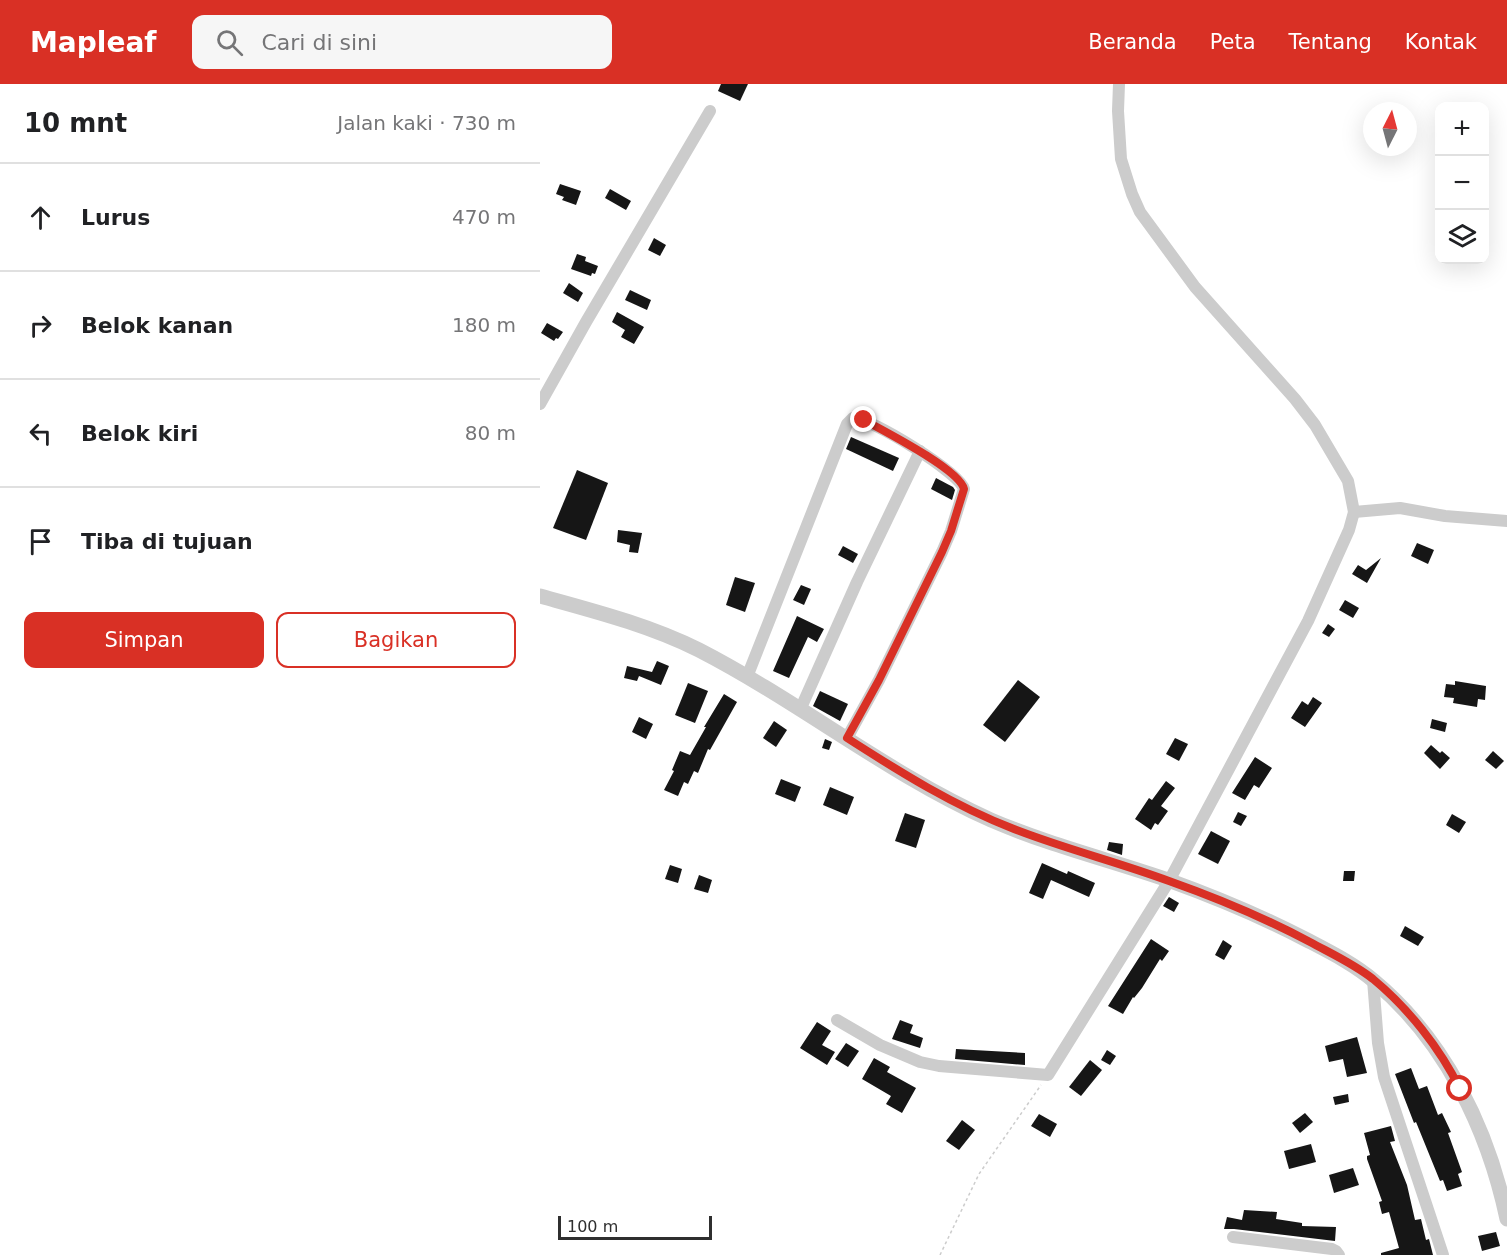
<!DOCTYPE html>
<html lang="id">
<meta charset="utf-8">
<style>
body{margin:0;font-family:"DejaVu Sans",sans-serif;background:#f6f6f6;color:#202124}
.controls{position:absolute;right:18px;top:18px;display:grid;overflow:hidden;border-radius:12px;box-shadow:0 6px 24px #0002}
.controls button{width:54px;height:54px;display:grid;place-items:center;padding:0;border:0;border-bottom:2px solid #e0e0e0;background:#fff;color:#202124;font:30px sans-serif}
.compass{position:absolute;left:823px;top:18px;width:54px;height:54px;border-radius:50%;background:#fff;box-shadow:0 6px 24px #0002;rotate:6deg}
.scale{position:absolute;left:18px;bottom:15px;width:154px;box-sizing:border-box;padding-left:6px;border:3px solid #2f2f2f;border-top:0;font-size:16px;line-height:21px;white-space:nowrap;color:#2f2f2f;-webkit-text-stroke:4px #fff;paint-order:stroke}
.stop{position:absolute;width:18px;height:18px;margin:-14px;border:4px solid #d93025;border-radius:50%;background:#fff}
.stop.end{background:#d93025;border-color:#fff;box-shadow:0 2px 6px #0008}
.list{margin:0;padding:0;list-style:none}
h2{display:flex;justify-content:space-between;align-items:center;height:78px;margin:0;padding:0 24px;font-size:26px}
h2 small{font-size:20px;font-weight:400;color:#757577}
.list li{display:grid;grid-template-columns:39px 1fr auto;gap:18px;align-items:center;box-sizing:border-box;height:108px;padding:0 24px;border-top:2px solid #e0e0e0}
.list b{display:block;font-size:22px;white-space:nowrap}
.list em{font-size:20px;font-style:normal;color:#757577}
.actions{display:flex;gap:12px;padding:18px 24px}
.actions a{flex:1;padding:14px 0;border:2px solid #d93025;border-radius:12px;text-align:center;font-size:21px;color:#d93025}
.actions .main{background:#d93025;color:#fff}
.icon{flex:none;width:33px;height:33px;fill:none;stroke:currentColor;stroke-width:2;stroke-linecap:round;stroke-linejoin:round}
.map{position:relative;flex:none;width:967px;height:1171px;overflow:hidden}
header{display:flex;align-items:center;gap:36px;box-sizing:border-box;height:84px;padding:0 30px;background:#d93025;color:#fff}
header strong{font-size:28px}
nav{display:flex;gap:33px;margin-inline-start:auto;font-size:21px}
.search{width:420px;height:54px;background:#f6f6f6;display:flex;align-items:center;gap:15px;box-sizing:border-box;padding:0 21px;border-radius:12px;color:#757577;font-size:22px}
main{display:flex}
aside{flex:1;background:#fff}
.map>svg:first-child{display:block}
.building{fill:#161616}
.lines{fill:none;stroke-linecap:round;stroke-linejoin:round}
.path{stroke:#ccc;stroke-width:1.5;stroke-dasharray:3 3;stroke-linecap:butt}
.minor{stroke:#ccc;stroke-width:12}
.tertiary{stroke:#ccc;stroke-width:15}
.route{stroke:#d93025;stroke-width:8}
</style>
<header>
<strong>Mapleaf</strong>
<div class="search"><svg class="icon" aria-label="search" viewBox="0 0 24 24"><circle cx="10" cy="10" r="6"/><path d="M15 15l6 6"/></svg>Cari di sini</div>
<nav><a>Beranda</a><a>Peta</a><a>Tentang</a><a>Kontak</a></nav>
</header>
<main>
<aside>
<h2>10 mnt<small>Jalan kaki · 730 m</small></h2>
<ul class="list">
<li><svg class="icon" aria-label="ahead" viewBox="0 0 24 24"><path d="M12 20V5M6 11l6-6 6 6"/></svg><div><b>Lurus</b></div><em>470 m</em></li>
<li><svg class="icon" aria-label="right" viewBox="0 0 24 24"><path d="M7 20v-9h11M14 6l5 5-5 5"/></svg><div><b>Belok kanan</b></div><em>180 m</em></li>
<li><svg class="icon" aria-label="left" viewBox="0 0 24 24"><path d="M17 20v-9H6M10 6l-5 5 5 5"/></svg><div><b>Belok kiri</b></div><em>80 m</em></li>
<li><svg class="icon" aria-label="arrive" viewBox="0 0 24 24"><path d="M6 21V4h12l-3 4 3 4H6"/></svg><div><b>Tiba di tujuan</b></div></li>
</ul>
<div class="actions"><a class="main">Simpan</a><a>Bagikan</a></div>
</aside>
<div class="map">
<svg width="967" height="1171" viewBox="0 0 967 1171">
<rect width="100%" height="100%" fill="#fff"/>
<!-- building -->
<g class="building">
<path d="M181,0H208L200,17L178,7Z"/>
<path d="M20,100L41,107L36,121L22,116L24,113L16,110Z"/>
<path d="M70,105L91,117L86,126L65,114Z"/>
<path d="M114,154L126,161L120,172L108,166Z"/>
<path d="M37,170L46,173L45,177L58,182L55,190L52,189L51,192L31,185Z"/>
<path d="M29,199L43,209L38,218L23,209Z"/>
<path d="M90,206L111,216L107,226L85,216Z"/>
<path d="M77,228L104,243L94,260L81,253L85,246L72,238Z"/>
<path d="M7,239L23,248L18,255L16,254L14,257L1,249Z"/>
<path d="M311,353L359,374L353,387L306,365Z"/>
<path d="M37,386L68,399L46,456L13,444Z"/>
<path d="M396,394L413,403L415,406L412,416L391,405Z"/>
<path d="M78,446L102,449L98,469L89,468L90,461L77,458Z"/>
<path d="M877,459L894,466L888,480L871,472Z"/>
<path d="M303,462L318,470L313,479L298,471Z"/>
<path d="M841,474L827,499L812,490L818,481L826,486Z"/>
<path d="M195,493L215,499L205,528L186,521Z"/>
<path d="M261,501L271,505L264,521L253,516Z"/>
<path d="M805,516L819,524L813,534L799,526Z"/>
<path d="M257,532L284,545L277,558L268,553L249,594L233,587Z"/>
<path d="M788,540L795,545L789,553L782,549Z"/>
<path d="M117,577L129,582L121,601L99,592L97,597L84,594L87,582L112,588Z"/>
<path d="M478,596L500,613L465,658L443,641Z"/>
<path d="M915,597L946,602L945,616L938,615L937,623L913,619L914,614L904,613L906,600L915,601Z"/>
<path d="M148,599L168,607L155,639L135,631Z"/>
<path d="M280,607L308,620L300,637L273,622Z"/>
<path d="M184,610L197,618L170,666L168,665L158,689L154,687L148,700L144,698L138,712L124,706L134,687L132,686L140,667L150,671L166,643H164Z"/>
<path d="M773,613L782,619L765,643L751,634L762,617L768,621Z"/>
<path d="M99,633L113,640L106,655L92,648Z"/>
<path d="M892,635L907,639L905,648L890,644Z"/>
<path d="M234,637L247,646L236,663L223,654Z"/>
<path d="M635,654L648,660L639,677L626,670Z"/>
<path d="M285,655L292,658L289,666L282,664Z"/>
<path d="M891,661L900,669L902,667L910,674L900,685L884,669Z"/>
<path d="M953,667L964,677L956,685L945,676Z"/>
<path d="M715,673L732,684L719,704L714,701L705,716L692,709Z"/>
<path d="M241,695L261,703L255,718L235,710Z"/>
<path d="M626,697L635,704L621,722L628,727L618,741L615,739L611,746L595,735L609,714L612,716Z"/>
<path d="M290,703L314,713L307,731L283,721Z"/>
<path d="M698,728L707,732L701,742L693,738Z"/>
<path d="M365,729L385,736L376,764L355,757Z"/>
<path d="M912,730L926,738L919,749L906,741Z"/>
<path d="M671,747L690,757L678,780L658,770Z"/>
<path d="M569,758L583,760L582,771L567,766Z"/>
<path d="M502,779L527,790L528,787L555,799L549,813L511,796L503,815L489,809Z"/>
<path d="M130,781L142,785L138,799L125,795Z"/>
<path d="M804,787H815L814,797H803Z"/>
<path d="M159,791L172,796L168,809L154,805Z"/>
<path d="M629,813L639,819L634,828L623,822Z"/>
<path d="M865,842L884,853L878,862L860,852Z"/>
<path d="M611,855L629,867L622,877L620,875L602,904L594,914L593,913L583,930L568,922Z"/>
<path d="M683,856L692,862L684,876L675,871Z"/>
<path d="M360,936L373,941L370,949L383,954L380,964L352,955Z"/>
<path d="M277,938L291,947L282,961L295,968L287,981L260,964Z"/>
<path d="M817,953L827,989L807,993L803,975L789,978L785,962Z"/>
<path d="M306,959L319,967L308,983L295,975Z"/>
<path d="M416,965L485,969V981L415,975Z"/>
<path d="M567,966L576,972L570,981L561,976Z"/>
<path d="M334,974L350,983L347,988L376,1004L362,1029L346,1020L351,1012L322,995Z"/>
<path d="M550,976L562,986L541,1012L529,1003Z"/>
<path d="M871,984L879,1005L887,1002L898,1031L902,1029L911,1048L908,1049L922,1088L918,1090L922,1102L907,1107L903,1096L900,1097L876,1038L874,1039L855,990Z"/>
<path d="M808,1010L809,1018L795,1021L793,1013Z"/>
<path d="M765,1029L773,1038L760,1049L752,1039Z"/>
<path d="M499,1030L517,1040L510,1053L491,1042Z"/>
<path d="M422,1036L435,1046L419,1066L406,1057Z"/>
<path d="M851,1042L855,1057L850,1058L867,1101L875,1136L881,1135L886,1156L889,1155L893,1171H841V1169L859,1164L849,1128L842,1130L839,1118L842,1117L827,1075V1072L830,1071L824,1049Z"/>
<path d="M771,1060L776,1078L749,1085L744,1067Z"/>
<path d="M813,1084L819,1101L794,1109L789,1091Z"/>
<path d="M704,1126L737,1128L736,1135L762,1139V1142L796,1143L795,1157L694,1145H684L687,1133L702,1136Z"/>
<path d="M956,1148L960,1162L942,1167L938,1152Z"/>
</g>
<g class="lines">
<!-- path -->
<path class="path" d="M400,1171L439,1090L501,1001"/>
<!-- minor -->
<g class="minor">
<path d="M0,320L46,238L170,27"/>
<path d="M814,428L860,424L905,432L967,437"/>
<path d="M207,593L307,340L313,334C330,333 420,389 424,405L411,447L402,468L339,596L307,654"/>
<path d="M260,626L317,498L380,367"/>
<path d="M833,896L838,959L844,993L903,1171"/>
<path d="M297,936L340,961L380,978L399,982L508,991L629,797L768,537L809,446L814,428L808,397L775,341L755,315L655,203L600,128L592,110L581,75L578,27L579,0"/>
<path d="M693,1153L792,1165L796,1167L799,1171"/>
</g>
<!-- tertiary -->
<path class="tertiary" d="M0,512C54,527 109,541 159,566C260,618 348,690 451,736C509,761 570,776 628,796C675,813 723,833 767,856C790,868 814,880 834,897C905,956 948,1045 967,1135"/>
</g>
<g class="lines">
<!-- route -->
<path class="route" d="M324,336C344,347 419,385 424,405L411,447L402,468L339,596L307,654C360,688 414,722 474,745C525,765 578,778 629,797C677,814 725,834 770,858C792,870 814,880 833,895C868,924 900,964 920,1005"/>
</g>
</svg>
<div class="controls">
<button>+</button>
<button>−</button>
<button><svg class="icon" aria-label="layers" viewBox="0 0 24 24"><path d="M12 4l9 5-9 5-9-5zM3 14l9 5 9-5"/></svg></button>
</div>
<svg class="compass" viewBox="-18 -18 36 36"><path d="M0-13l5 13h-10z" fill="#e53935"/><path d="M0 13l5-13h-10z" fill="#757577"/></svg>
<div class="scale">100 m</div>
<div class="stop" style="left:920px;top:1005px"></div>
<div class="stop end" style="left:324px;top:336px"></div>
</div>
</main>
